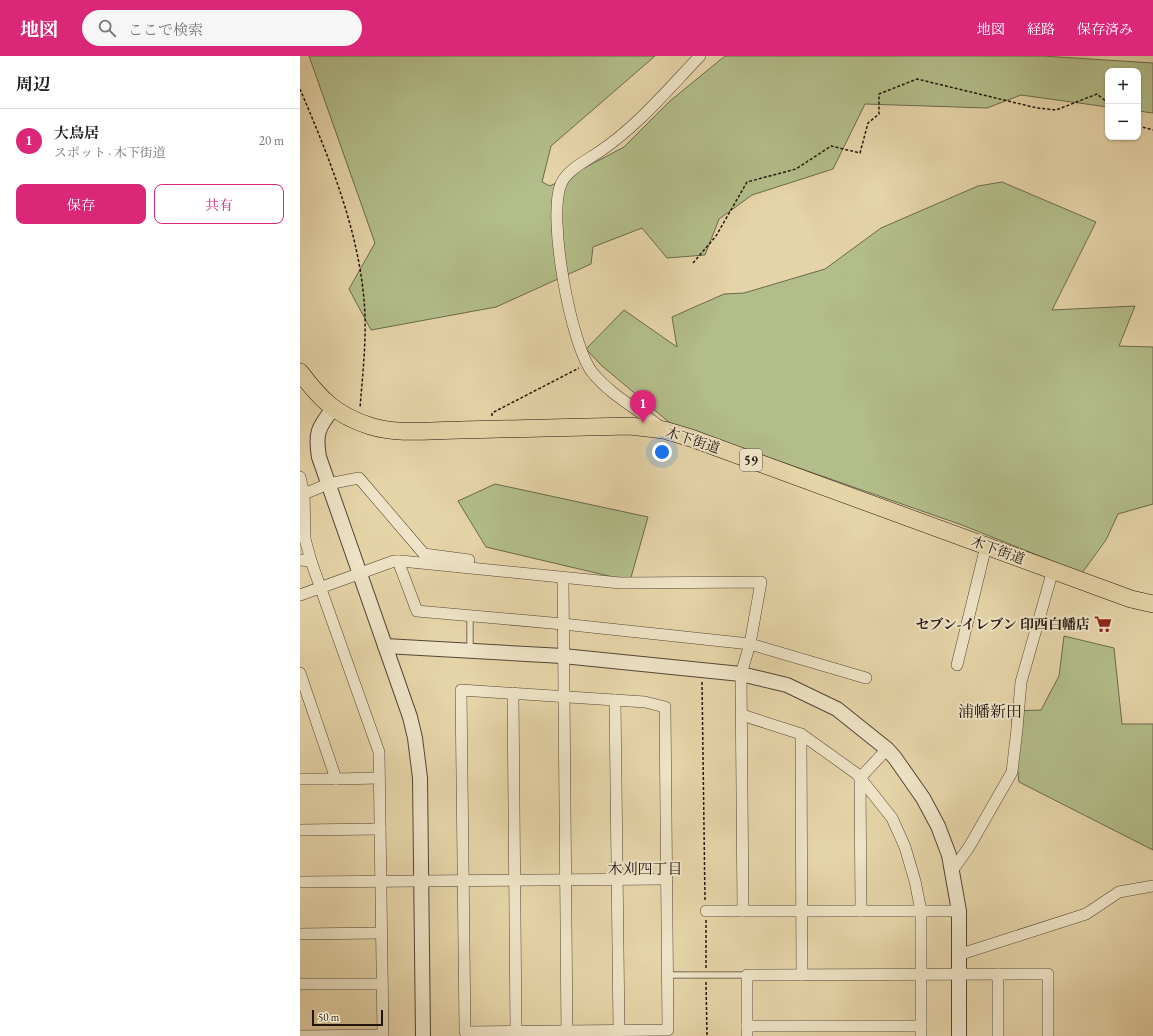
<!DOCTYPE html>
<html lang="ja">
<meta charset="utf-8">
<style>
body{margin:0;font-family:"EB Garamond","Noto Serif JP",serif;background:#f6f6f6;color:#222}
.controls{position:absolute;right:12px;top:12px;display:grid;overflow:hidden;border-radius:8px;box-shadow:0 1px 3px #0004}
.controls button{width:36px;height:36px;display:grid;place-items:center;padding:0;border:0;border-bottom:1px solid #e0e0e0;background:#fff;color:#222;font:20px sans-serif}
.scale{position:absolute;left:12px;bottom:10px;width:71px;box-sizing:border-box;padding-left:4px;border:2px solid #23150e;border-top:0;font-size:11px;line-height:14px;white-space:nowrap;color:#23150e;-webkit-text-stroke:3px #eee3c6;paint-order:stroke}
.you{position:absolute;left:362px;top:396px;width:14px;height:14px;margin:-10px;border:3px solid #fff;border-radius:50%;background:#1a73e8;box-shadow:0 0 0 6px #1a73e833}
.badge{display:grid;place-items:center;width:26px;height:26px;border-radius:50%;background:#db2777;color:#fff;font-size:13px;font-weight:700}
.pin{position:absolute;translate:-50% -33px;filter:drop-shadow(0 1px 2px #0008)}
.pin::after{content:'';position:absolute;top:21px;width:14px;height:12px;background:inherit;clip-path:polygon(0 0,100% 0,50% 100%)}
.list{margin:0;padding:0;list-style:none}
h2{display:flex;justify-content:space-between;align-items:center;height:52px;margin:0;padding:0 16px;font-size:17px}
h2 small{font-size:13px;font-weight:400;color:#767676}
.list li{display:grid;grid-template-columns:26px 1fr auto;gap:12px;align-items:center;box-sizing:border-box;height:64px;padding:0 16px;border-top:1px solid #e0e0e0}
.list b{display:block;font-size:15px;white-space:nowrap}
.list p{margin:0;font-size:13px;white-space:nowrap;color:#767676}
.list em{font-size:13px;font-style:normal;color:#767676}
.actions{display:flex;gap:8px;padding:12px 16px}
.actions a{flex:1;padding:9px 0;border:1px solid #db2777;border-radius:8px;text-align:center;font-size:14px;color:#db2777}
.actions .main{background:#db2777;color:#fff}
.icon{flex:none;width:22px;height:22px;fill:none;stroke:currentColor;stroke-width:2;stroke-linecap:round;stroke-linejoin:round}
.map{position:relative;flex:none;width:853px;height:980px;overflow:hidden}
header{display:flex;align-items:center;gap:24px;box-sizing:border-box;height:56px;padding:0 20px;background:#db2777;color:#fff}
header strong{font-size:19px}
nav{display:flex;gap:22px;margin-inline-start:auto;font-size:14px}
.search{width:280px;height:36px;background:#f6f6f6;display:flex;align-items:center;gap:10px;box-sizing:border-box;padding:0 14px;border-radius:22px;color:#767676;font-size:15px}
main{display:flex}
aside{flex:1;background:#fff}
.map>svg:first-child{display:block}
.green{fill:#b2bd89;stroke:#6a694c}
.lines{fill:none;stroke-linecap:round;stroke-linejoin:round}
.service-casing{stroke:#544534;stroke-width:7}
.minor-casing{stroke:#544534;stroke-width:12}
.tertiary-casing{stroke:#544534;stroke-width:16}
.primary-casing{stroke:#23150e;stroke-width:18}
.path{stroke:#23150e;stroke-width:1.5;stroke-dasharray:3 2;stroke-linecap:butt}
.service{stroke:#eee3c6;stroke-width:5.5}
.minor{stroke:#eee3c6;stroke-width:11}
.tertiary{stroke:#eee3c6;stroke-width:14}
.primary{stroke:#e5d4a8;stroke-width:17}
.labels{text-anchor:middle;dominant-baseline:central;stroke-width:4;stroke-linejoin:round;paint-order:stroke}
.shield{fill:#eee3c6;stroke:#605345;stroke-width:1}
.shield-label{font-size:13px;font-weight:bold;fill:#23150e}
.street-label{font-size:14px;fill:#23150e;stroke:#eee3c6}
.poi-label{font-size:14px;font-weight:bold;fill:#23150e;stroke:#eee3c6;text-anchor:end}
.neighbourhood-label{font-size:15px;fill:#23150e;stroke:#eee3c6}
.quarter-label{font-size:16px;fill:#23150e;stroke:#eee3c6}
</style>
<header>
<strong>地図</strong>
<div class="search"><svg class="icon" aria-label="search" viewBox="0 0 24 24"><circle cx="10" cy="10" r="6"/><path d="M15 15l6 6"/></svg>ここで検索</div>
<nav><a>地図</a><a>経路</a><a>保存済み</a></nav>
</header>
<main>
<aside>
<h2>周辺<small></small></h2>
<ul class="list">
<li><span class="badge">1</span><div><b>大鳥居</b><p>スポット · 木下街道</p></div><em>20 m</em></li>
</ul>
<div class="actions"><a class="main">保存</a><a>共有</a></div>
</aside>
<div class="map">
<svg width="853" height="980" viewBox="0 0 853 980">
<rect width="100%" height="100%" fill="#e5d4a8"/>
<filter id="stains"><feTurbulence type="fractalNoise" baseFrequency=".005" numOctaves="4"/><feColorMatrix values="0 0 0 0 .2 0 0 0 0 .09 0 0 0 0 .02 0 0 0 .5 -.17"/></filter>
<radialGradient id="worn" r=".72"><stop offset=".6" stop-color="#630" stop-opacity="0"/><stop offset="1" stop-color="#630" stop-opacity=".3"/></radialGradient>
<!-- green -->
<g class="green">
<path d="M9,0H355L251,90L242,126L250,130L324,91L370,45L425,0H743L853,7V57L838,55V15H808V51L721,39L687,52L565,48L533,113L452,139L419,163L405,199L367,202L342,172L293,191L291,208L196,251L71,274L49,233L75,187Z"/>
<path d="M702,126L796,166L752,254L835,250L819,290L853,291V448L818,458L806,484L782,517L662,469L370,367L301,309L286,293L324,254L377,291L372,261L424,238L444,237L525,213L581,172L678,130Z"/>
<path d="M195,428L348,461L330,525L186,491L158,445Z"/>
<path d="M764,580L814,592L822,668H853V794L719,726L711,655L741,654L759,620Z"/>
</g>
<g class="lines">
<!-- service casing -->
<g class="service-casing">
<g id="service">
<path d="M170,594V560"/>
<path d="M367,919H447"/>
</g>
</g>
<!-- minor casing -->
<g class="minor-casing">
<g id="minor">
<path d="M363,373C340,354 311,340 292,316C271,289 247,161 261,128C267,114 287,104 299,96C338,70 368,33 400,0"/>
<path d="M0,421L4,438"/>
<path d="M0,504L11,505L5,483L4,438L28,428L59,422L124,498L169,504"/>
<path d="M98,505L117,555L263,568L450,588L566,622"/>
<path d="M263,522L267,980"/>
<path d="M0,539L94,505H101L320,527L461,526L450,588L441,618L443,855"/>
<path d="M657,609L686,490"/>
<path d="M0,617L36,723L79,722"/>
<path d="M161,634L345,646L365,651L368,974L165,976Z"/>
<path d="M213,637L216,976"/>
<path d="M315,644L319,975"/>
<path d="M442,659L501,678L557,718L592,762L605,791L615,825L621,855V980"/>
<path d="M501,678L502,919"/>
<path d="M0,723H36"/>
<path d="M0,774L80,773"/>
<path d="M652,815L669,791L712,716L717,673L721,626L753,514"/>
<path d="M0,826L367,823"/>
<path d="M406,855H659"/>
<path d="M561,855L560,722L587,693"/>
<path d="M0,878L81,877"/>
<path d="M658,899L786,858L819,836L853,830"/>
<path d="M698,918V980"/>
<path d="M0,928H82"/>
<path d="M447,970H621"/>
<path d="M0,980L83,979L79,696L11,505"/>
<path d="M447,980V919L748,918V980"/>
</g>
</g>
<!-- tertiary casing -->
<g class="tertiary-casing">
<g id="tertiary">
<path d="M33,353C18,371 15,378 19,401L110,661L115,682L120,722L123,980"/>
<path d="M85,590L263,600L441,618L487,629L537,653L587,693L595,702L623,742L638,770L649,799L659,855V980"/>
</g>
</g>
<!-- primary casing -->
<g class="primary-casing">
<path id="primary" d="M0,316C21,344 36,359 70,370C98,379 132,374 161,374C217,373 274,371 330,370L364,374L391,382L831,543L853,548"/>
</g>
<!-- path -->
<g class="path">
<path d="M0,33C27,97 55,164 63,234C68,274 63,313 60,352"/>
<path d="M838,70L853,74"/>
<path d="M393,207L416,180L447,126L496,113L531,90L560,97L568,67L579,58V38L617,23L737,52L756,54L797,38L808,47"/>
<path d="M192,360V357L279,312"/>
<path d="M402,626L405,844"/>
<path d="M406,864V912"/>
<path d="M406,926L407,980"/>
</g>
<!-- service -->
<use href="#service" class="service"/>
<!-- minor -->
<use href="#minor" class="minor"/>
<!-- tertiary -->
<use href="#tertiary" class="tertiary"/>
<!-- primary -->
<use href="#primary" class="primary"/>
</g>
<!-- icons -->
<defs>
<g id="supermarket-bare" transform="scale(1.38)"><path d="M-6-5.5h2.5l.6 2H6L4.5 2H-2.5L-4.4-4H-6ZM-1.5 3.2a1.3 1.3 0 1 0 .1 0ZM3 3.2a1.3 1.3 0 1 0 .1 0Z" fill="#8f2418" stroke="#eee3c6" stroke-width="2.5" paint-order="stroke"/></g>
</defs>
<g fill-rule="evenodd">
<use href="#supermarket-bare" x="803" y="568"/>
</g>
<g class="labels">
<!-- shield labels -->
<rect class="shield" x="440" y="393" width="22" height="22" rx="3"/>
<g class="shield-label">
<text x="451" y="404">59</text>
</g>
<!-- street labels -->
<g class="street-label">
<text transform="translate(393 384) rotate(18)">木下街道</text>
<text transform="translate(698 494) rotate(20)">木下街道</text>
</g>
<!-- poi labels -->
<g class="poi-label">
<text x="790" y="568">セブン-イレブン 印西白幡店</text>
</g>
<!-- neighbourhood labels -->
<g class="neighbourhood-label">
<text x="345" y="812">木刈四丁目</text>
</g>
<!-- quarter labels -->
<g class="quarter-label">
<text x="690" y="655">浦幡新田</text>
</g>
</g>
<rect width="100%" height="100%" filter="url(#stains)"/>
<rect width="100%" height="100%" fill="url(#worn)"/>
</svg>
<div class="controls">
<button>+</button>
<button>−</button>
</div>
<div class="scale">50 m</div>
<div class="you"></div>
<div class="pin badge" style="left:343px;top:367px">1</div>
</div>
</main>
